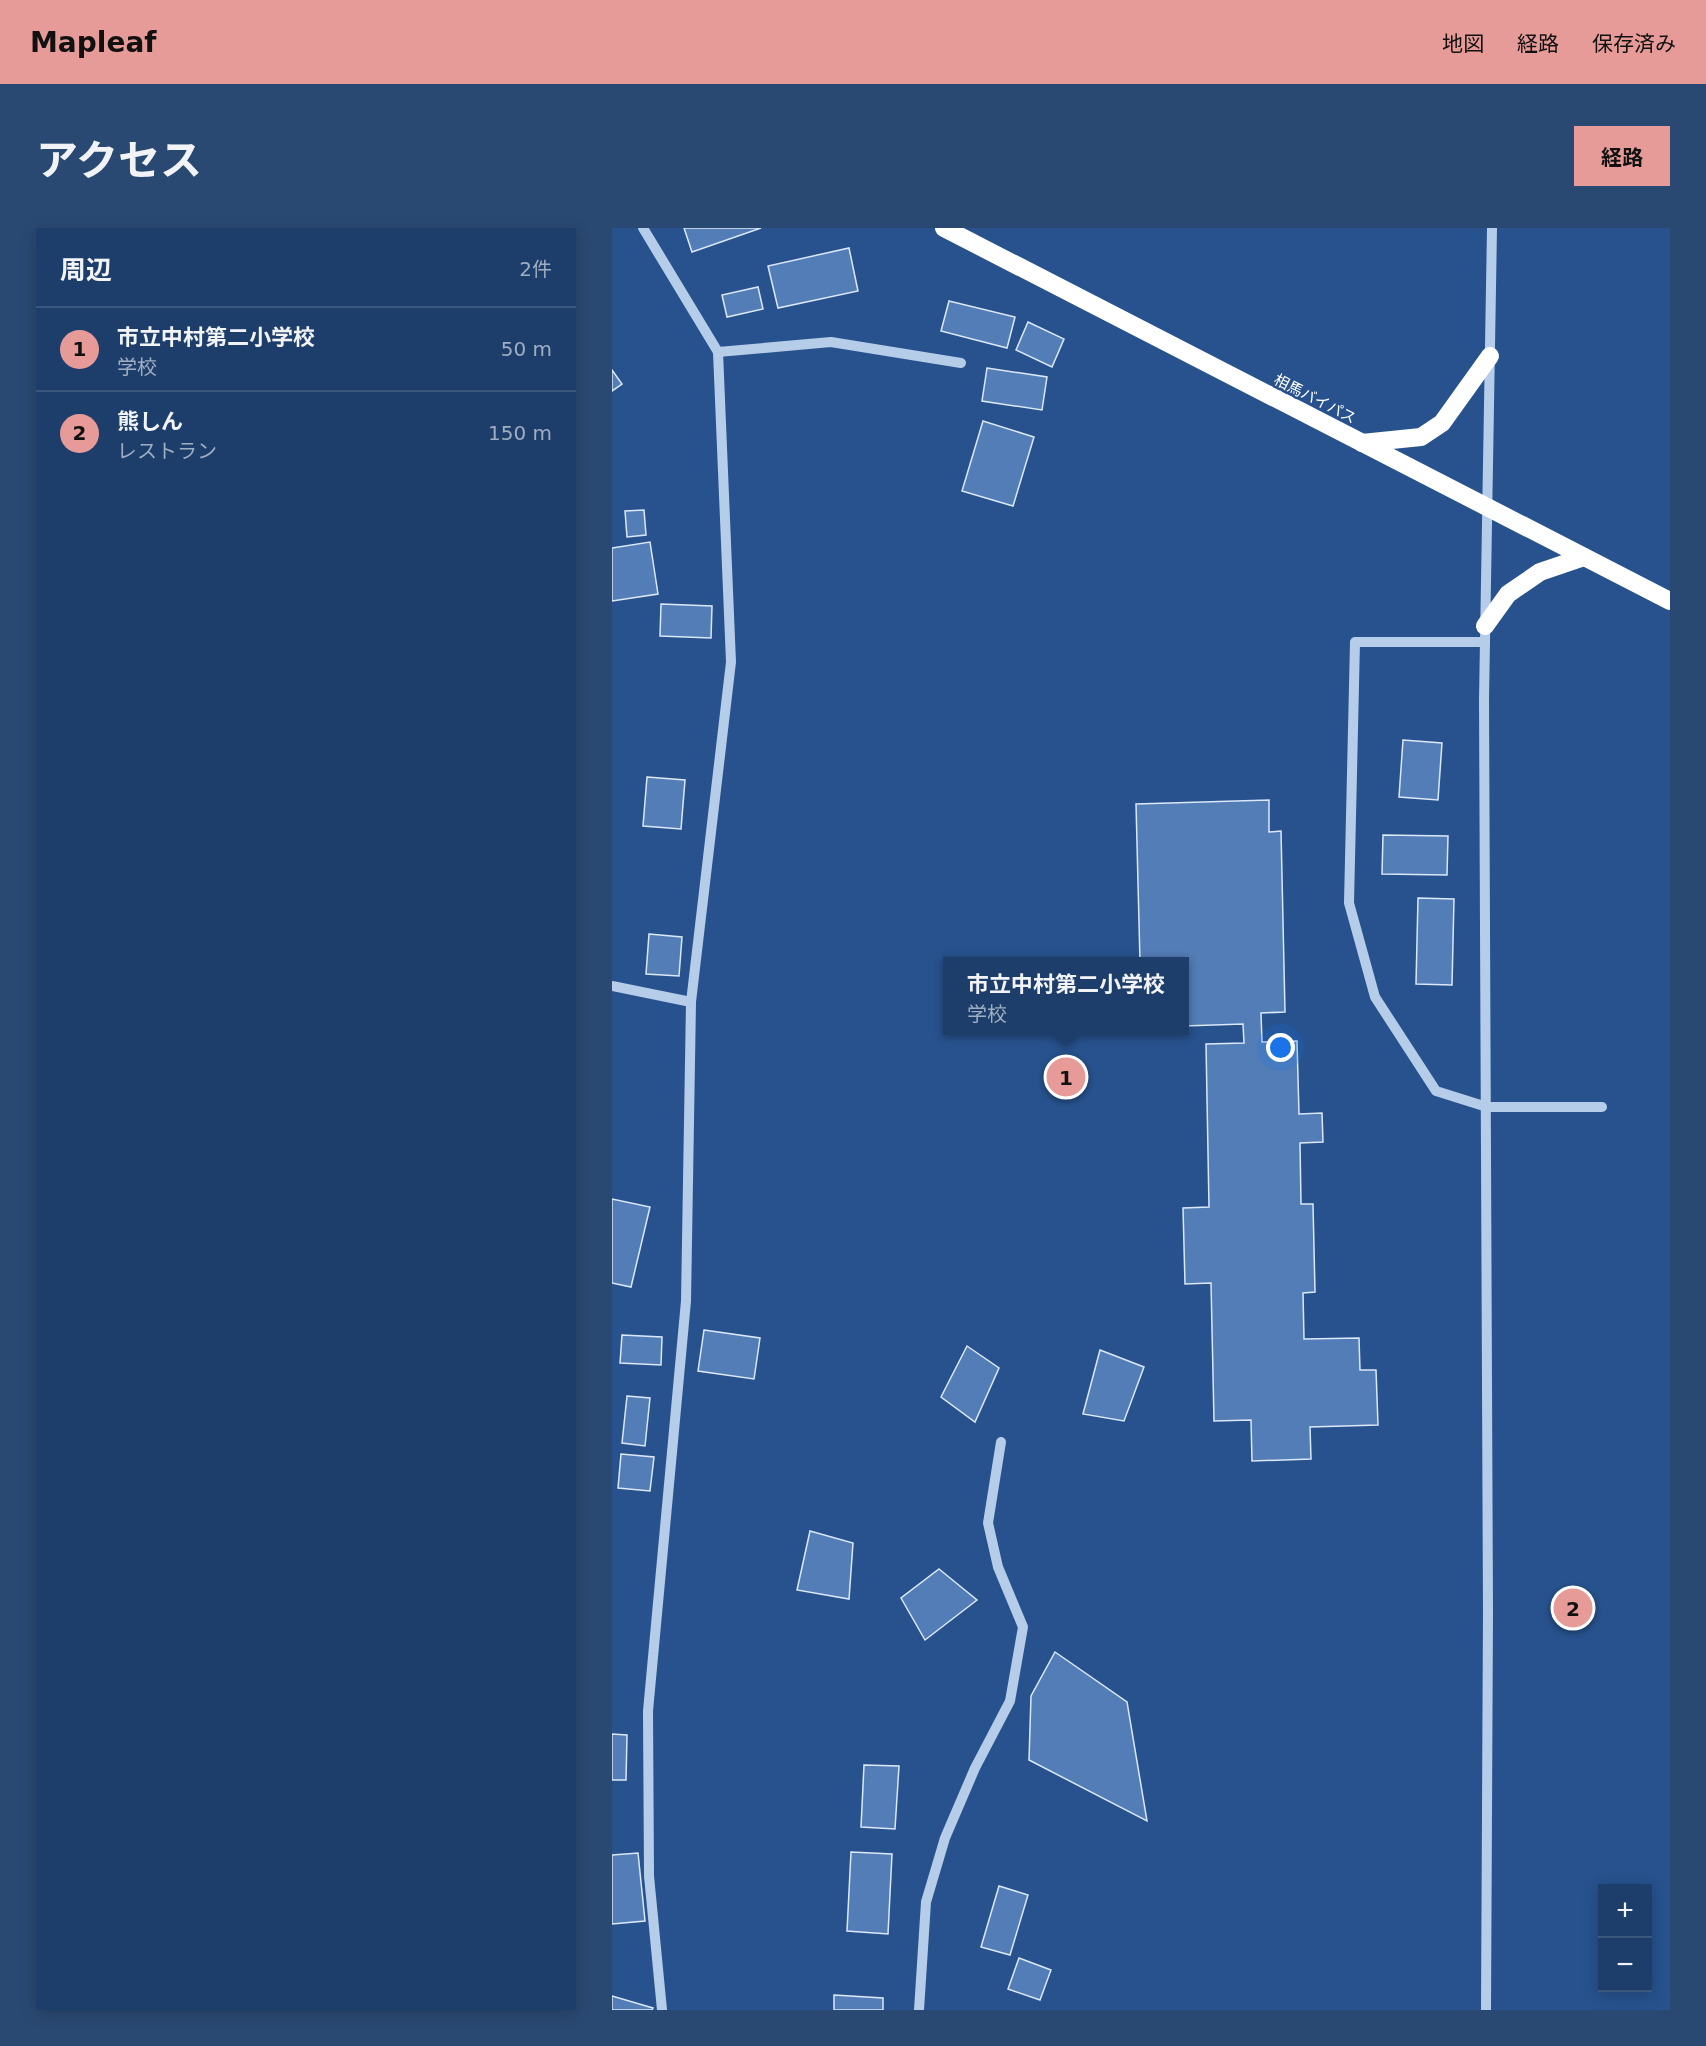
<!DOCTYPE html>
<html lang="ja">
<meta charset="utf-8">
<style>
body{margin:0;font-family:"DejaVu Sans","Noto Sans JP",sans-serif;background:#2a4972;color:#f1f3f6}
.controls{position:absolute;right:18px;bottom:18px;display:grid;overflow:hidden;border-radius:0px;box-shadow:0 3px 15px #0003}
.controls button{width:54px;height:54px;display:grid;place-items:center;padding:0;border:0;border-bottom:2px solid #3b577e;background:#1d3e6a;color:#f1f3f6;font:30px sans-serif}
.you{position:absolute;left:669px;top:820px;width:21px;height:21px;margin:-15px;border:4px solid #fff;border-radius:50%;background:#1a73e8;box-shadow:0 0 0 9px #1a73e833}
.badge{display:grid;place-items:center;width:39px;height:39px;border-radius:50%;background:#e69b98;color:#111;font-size:20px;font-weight:700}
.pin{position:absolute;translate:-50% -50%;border:3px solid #fff;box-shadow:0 2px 6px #0006}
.popup{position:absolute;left:331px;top:729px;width:246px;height:78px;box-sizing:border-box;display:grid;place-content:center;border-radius:0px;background:#1d3e6a;filter:drop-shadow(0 2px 4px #0005);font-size:20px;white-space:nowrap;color:#a0aec1}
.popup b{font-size:22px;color:#f1f3f6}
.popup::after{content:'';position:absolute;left:50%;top:100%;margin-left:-12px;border:12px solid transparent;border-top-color:#1d3e6a}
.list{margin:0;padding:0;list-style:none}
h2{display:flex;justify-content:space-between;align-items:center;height:78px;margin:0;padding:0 24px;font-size:26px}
h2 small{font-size:20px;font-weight:400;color:#a0aec1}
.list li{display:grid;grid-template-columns:39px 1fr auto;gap:18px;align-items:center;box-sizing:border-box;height:84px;padding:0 24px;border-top:2px solid #3b577e}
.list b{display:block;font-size:22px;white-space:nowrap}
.list p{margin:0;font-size:20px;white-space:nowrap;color:#a0aec1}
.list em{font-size:20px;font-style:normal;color:#a0aec1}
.map{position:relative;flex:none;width:1058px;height:1782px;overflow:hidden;border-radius:0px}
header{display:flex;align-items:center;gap:36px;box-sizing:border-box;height:84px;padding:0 30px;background:#e69b98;color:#111}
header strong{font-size:28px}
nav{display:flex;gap:33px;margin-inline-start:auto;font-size:21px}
.intro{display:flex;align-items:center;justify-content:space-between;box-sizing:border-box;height:144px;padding:0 36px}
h1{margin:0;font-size:42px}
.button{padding:15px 27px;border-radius:0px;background:#e69b98;color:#111;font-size:21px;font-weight:700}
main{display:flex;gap:36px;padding:0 36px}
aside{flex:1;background:#1d3e6a;border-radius:0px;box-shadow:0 3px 15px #0003}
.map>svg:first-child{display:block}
.building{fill:#537db6;stroke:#dbe8f8;stroke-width:1.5}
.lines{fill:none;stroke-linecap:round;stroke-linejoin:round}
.minor{stroke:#b6cdea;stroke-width:10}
.highway{stroke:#fff;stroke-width:18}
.labels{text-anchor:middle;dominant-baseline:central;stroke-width:5;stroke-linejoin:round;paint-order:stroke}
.street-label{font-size:15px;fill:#fff;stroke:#27528d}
</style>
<header>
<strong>Mapleaf</strong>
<nav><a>地図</a><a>経路</a><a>保存済み</a></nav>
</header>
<div class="intro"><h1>アクセス</h1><a class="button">経路</a></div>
<main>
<aside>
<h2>周辺<small>2件</small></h2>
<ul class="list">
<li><span class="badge">1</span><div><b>市立中村第二小学校</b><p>学校</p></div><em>50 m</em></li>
<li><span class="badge">2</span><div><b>熊しん</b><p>レストラン</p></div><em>150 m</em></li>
</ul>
</aside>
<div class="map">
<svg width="1058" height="1782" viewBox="0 0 1058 1782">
<rect width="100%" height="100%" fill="#27528d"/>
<!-- building -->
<g class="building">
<path d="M72,0H149L80,24Z"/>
<path d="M237,20L246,63L166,80L156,38Z"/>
<path d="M146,59L151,81L115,89L110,67Z"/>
<path d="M337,73L403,89L395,120L329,103Z"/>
<path d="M416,94L452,111L440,139L404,122Z"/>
<path d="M375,140L435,149L430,182L370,173Z"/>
<path d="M0,142L10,156L0,163Z"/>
<path d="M371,193L422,209L401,278L350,263Z"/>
<path d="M32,282L34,307L15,309L13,283Z"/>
<path d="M38,314L46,366L0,373V320Z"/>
<path d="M49,376L100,378L99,410L48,408Z"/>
<path d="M791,512L830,515L826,572L787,569Z"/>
<path d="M35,549L73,552L69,601L31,598Z"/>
<path d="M657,572V604L669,603L673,784L649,785L650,814L685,813L687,886L710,885L711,914L688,915L689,976H701L703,1064L691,1065L692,1111L747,1110L748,1142H764L766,1197L698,1199L699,1231L640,1233L639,1192L602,1193L599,1055L573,1056L571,980L597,979L594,816L632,815L631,796L572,798V734H528L524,576Z"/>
<path d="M771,607L836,608L835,647L770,646Z"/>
<path d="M806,670L842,671L840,757L804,756Z"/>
<path d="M37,706L70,709L67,748L34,746Z"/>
<path d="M0,971L38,979L19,1059L0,1055Z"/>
<path d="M92,1102L148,1110L142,1151L86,1143Z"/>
<path d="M10,1107L50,1109L49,1137L8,1135Z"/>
<path d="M355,1118L387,1140L363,1194L329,1169Z"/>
<path d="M488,1122L532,1139L512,1193L471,1186Z"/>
<path d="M15,1168L38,1170L33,1218L10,1215Z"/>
<path d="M9,1226L42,1229L38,1263L6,1260Z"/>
<path d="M198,1303L241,1315L237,1371L185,1362Z"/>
<path d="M327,1341L365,1372L313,1412L289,1370Z"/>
<path d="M443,1424L515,1474L535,1593L417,1532L419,1468Z"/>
<path d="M0,1506L15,1507L14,1552H0Z"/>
<path d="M252,1537L287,1538L283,1601L249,1599Z"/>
<path d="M239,1624L280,1626L276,1706L235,1703Z"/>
<path d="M26,1625L33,1693L0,1696V1627Z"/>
<path d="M387,1658L416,1667L398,1727L369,1719Z"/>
<path d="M407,1730L439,1742L428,1772L396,1761Z"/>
<path d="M222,1767L271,1770V1782H222Z"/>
<path d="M0,1768L41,1780L40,1782H0Z"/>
</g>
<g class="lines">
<!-- minor -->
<g class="minor">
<path d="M31,0L106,124L119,434L79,774L74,1073L36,1483L37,1648L50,1782"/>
<path d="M106,124L219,114L349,135"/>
<path d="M873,414H743L737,675L763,769L824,863L875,879H990"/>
<path d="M0,758L79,774"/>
<path d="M307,1782L314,1674L333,1610L363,1540L398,1473L411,1399L386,1339L376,1295L389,1214"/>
<path d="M874,1782L876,1384L872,472L880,0"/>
</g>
<!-- highway -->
<g class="highway">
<path d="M332,0L1058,373"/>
<path d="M750,215L809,209L830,195L878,128"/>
<path d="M873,398L896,366L928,344L972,329"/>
</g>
</g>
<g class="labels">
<!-- street labels -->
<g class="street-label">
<text transform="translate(703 171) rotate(27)">相馬バイパス</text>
</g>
</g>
</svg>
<div class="controls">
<button>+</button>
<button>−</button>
</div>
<div class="you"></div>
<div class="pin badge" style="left:454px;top:849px">1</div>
<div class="popup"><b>市立中村第二小学校</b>学校</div>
<div class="pin badge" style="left:961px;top:1380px">2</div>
</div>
</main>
